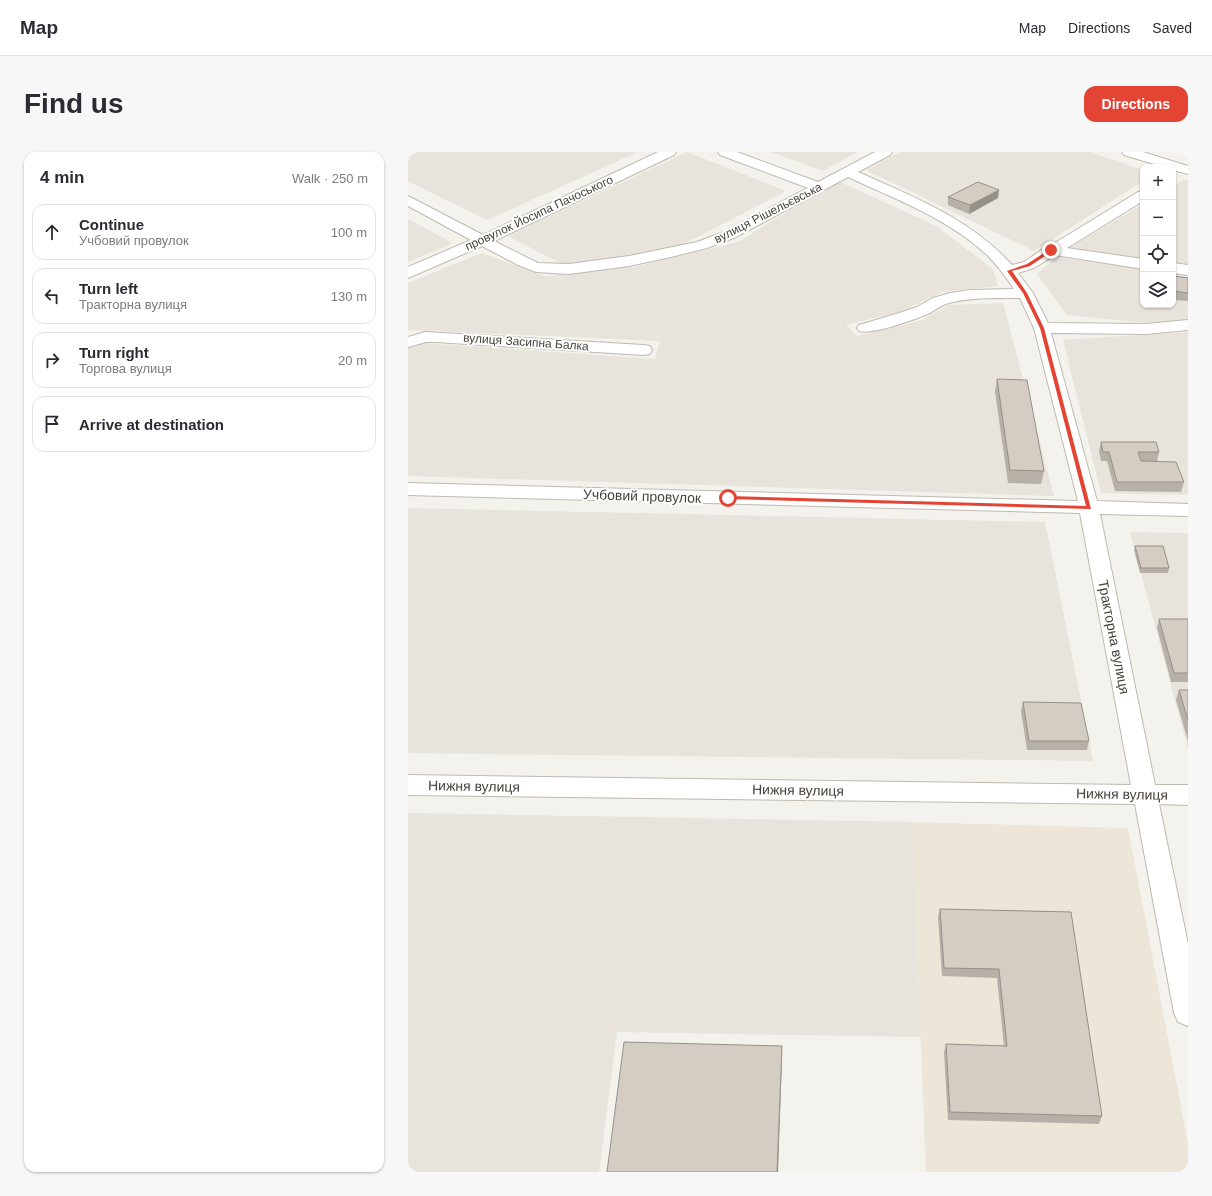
<!DOCTYPE html>
<meta charset="utf-8">
<style>
body{margin:0;font-family:Arial,sans-serif;background:#f7f7f7;color:#2b2b33}
.controls{position:absolute;right:12px;top:12px;display:grid;overflow:hidden;border-radius:8px;box-shadow:0 1px 3px #0004}
.controls button{width:36px;height:36px;display:grid;place-items:center;padding:0;border:0;border-bottom:1px solid #e1e1e2;background:#fff;color:#2b2b33;font:20px sans-serif}
.stop{position:absolute;width:12px;height:12px;margin:-9px;border:3px solid #e34434;border-radius:50%;background:#fff}
.stop.end{background:#e34434;border-color:#fff;box-shadow:0 1px 4px #0008}
.list{margin:0;padding:0;list-style:none}
h2{display:flex;justify-content:space-between;align-items:center;height:52px;margin:0;padding:0 16px;font-size:17px}
h2 small{font-size:13px;font-weight:400;color:#7c7c81}
.list li{display:grid;grid-template-columns:26px 1fr auto;gap:12px;align-items:center;box-sizing:border-box;height:56px;margin:0 8px 8px;padding:0 8px;border:1px solid #e1e1e2;border-radius:12px}
.list b{display:block;font-size:15px;white-space:nowrap}
.list p{margin:0;font-size:13px;white-space:nowrap;color:#7c7c81}
.list em{font-size:13px;font-style:normal;color:#7c7c81}
.icon{flex:none;width:22px;height:22px;fill:none;stroke:currentColor;stroke-width:2;stroke-linecap:round;stroke-linejoin:round}
.map{position:relative;flex:none;width:780px;height:1020px;overflow:hidden;border-radius:12px}
header{display:flex;align-items:center;gap:24px;box-sizing:border-box;height:56px;padding:0 20px;background:#fff;border-bottom:1px solid #e1e1e2}
header strong{font-size:19px}
nav{display:flex;gap:22px;margin-inline-start:auto;font-size:14px}
.intro{display:flex;align-items:center;justify-content:space-between;box-sizing:border-box;height:96px;padding:0 24px}
h1{margin:0;font-size:28px}
.button{padding:10px 18px;border-radius:12px;background:#e34434;color:#fff;font-size:14px;font-weight:700}
main{display:flex;gap:24px;padding:0 24px}
aside{flex:1;background:#fff;border-radius:12px;box-shadow:0 1px 3px #0004}
.map>svg:first-child{display:block}
.residential{fill:#e8e3db}
.education{fill:#ece5d8}
.lines{fill:none;stroke-linecap:round;stroke-linejoin:round}
.minor-casing{stroke:#bfb9b0;stroke-width:2}
.minor{fill:#fff;fill-rule:evenodd}
.wall{fill:#b7b0a8}
.shaded-wall{fill:#959088}
.building{fill:#d5cdc3;stroke:#959088}
.route{fill:#e34434}
.labels{text-anchor:middle;dominant-baseline:central;stroke-width:4;stroke-linejoin:round;paint-order:stroke}
.far-street-label{font-size:12px;fill:#48423a;stroke:#fff}
.street-label{font-size:14px;fill:#48423a;stroke:#fff}
</style>
<header>
<strong>Map</strong>
<nav><a>Map</a><a>Directions</a><a>Saved</a></nav>
</header>
<div class="intro"><h1>Find us</h1><a class="button">Directions</a></div>
<main>
<aside>
<h2>4 min<small>Walk · 250 m</small></h2>
<ul class="list">
<li><svg class="icon" aria-label="ahead" viewBox="0 0 24 24"><path d="M12 20V5M6 11l6-6 6 6"/></svg><div><b>Continue</b><p>Учбовий провулок</p></div><em>100 m</em></li>
<li><svg class="icon" aria-label="left" viewBox="0 0 24 24"><path d="M17 20v-9H6M10 6l-5 5 5 5"/></svg><div><b>Turn left</b><p>Тракторна вулиця</p></div><em>130 m</em></li>
<li><svg class="icon" aria-label="right" viewBox="0 0 24 24"><path d="M7 20v-9h11M14 6l5 5-5 5"/></svg><div><b>Turn right</b><p>Торгова вулиця</p></div><em>20 m</em></li>
<li><svg class="icon" aria-label="arrive" viewBox="0 0 24 24"><path d="M6 21V4h12l-3 4 3 4H6"/></svg><div><b>Arrive at destination</b></div></li>
</ul>
</aside>
<div class="map">
<svg width="780" height="1020" viewBox="0 0 780 1020">
<rect width="100%" height="100%" fill="#f4f2ec"/>
<!-- residential -->
<g class="residential">
<path d="M0,0H230L79,68L0,29Z"/>
<path d="M279,0L378,39L276,92L218,105L156,113L100,84Z"/>
<path d="M363,0H450L415,19Z"/>
<path d="M492,0H682L735,18V29L626,99L458,18Z"/>
<path d="M776,28L780,29V112L765,110V34Z"/>
<path d="M430,29L528,74L585,117L590,134L534,140L495,159L438,173L449,184L512,169L541,153L595,151L646,344L0,324V196L16,191L247,207L252,189L0,178V131L74,101L136,124L226,115L330,90Z"/>
<path d="M735,52V106L661,96Z"/>
<path d="M0,67L45,91L0,110Z"/>
<path d="M650,105L735,118V153H765V122L780,125V167L742,171L659,163L629,122Z"/>
<path d="M780,180V343L693,341L655,188Z"/>
<path d="M0,356L637,370L685,609L0,601Z"/>
<path d="M722,380L780,381V597Z"/>
<path d="M0,661L504,670L513,885L209,880L191,1020H0Z"/>
</g>
<!-- education -->
<path class="education" d="M504,670L720,676L780,992V1020H518Z"/>
<g class="lines">
<!-- minor casing -->
<g class="minor-casing">
<g id="minor">
<path d="M250,0H268L266,3L86,89L130,111L161,112L221,104L289,90L318,79L400,36L312,3L310,0H329L410,30L467,0H484L482,3L450,20C506,45 563,67 604,113L616,110L638,95L642,94L730,40L735,39V49L659,96L735,107V117L647,103L626,116L610,121L625,141L640,171L738,172L780,168V178L738,182L643,181L689,349L780,352V364L692,362L747,633H780V653L751,652L780,792V874L770,870L766,861L727,652L0,643V623L723,633L672,361L0,343V331L670,349L626,176L612,146C588,146 564,145 541,151C534,153 528,157 522,161C508,167 465,183 451,179L449,176L451,173L488,162L509,155L525,146L542,141L563,138L606,137C598,125 589,113 579,103C541,67 487,47 440,25L328,85L299,96L263,105L221,114L161,122L128,120L110,113L74,94L0,126V115L63,88L0,54V44L75,83Z"/>
<path d="M714,0H735L780,14V22L765,18V15H756L716,3Z"/>
<path d="M765,111L780,113V123L765,121Z"/>
<path d="M17,180L236,193L242,194L244,198L242,202L236,203L28,190H18L0,195V185Z"/>
</g>
</g>
<!-- minor -->
<use href="#minor" class="minor"/>
</g>
<!-- wall -->
<g class="wall">
<path d="M540,45L590,46L561,62L540,53Z"/>
<path d="M765,124L780,126V149L765,148Z"/>
<path d="M589,227L636,319L633,332L600,331L587,240Z"/>
<path d="M693,290L751,300L749,309L776,330L773,340L707,339L699,309H693L691,299Z"/>
<path d="M727,394L761,416L760,421H732L726,398Z"/>
<path d="M751,467H780V530H763L749,476Z"/>
<path d="M771,538H780V589L768,548Z"/>
<path d="M615,550L681,589L679,598H619L613,559Z"/>
<path d="M532,757L663,760L694,964L691,972L540,968L536,901L538,892L596,894L589,826L534,824L530,765Z"/>
</g>
<!-- shaded-wall -->
<g class="shaded-wall">
<path d="M591,38L590,46L561,62L562,53Z"/>
<path d="M374,894V908L370,1020H369Z"/>
</g>
<!-- building -->
<g class="building">
<path d="M570,30L591,38L562,53L540,45Z"/>
<path d="M765,124L780,126V141L765,139Z"/>
<path d="M589,227L619,228L636,319L602,318Z"/>
<path d="M693,290H748L751,300H730L733,309L768,310L776,330H709L701,300H695Z"/>
<path d="M727,394H755L761,416H733Z"/>
<path d="M751,467H780V521H766Z"/>
<path d="M771,538H780V568Z"/>
<path d="M615,550L673,551L681,589H621Z"/>
<path d="M532,757L663,760L694,964L542,960L538,892L599,894L591,817L536,816Z"/>
<path d="M216,890L374,894L369,1020H199Z"/>
</g>
<!-- route -->
<path class="route" d="M642,97L646,98L622,114L604,119L619,141L636,176L683,357L318,347V345L320,344L678,354L632,176L615,141L599,119L619,112Z"/>
<g class="labels">
<!-- far-street labels -->
<g class="far-street-label">
<text transform="translate(131 61) rotate(-25)">провулок Йосипа Пачоського</text>
<text transform="translate(360 61) rotate(-27)">вулиця Рішельєвська</text>
<text transform="translate(118 190) rotate(4)">вулиця Засипна Балка</text>
</g>
<!-- street labels -->
<g class="street-label">
<text transform="translate(234 344) rotate(2)">Учбовий провулок</text>
<text transform="translate(706 485) rotate(79)">Тракторна вулиця</text>
<text transform="translate(66 634) rotate(1)">Нижня вулиця</text>
<text transform="translate(390 638) rotate(1)">Нижня вулиця</text>
<text transform="translate(714 642) rotate(1)">Нижня вулиця</text>
</g>
</g>
</svg>
<div class="controls">
<button>+</button>
<button>−</button>
<button><svg class="icon" aria-label="locate" viewBox="0 0 24 24"><circle cx="12" cy="12" r="6"/><path d="M12 2v4M12 18v4M2 12h4M18 12h4"/></svg></button>
<button><svg class="icon" aria-label="layers" viewBox="0 0 24 24"><path d="M12 4l9 5-9 5-9-5zM3 14l9 5 9-5"/></svg></button>
</div>
<div class="stop" style="left:320px;top:346px"></div>
<div class="stop end" style="left:643px;top:98px"></div>
</div>
</main>
